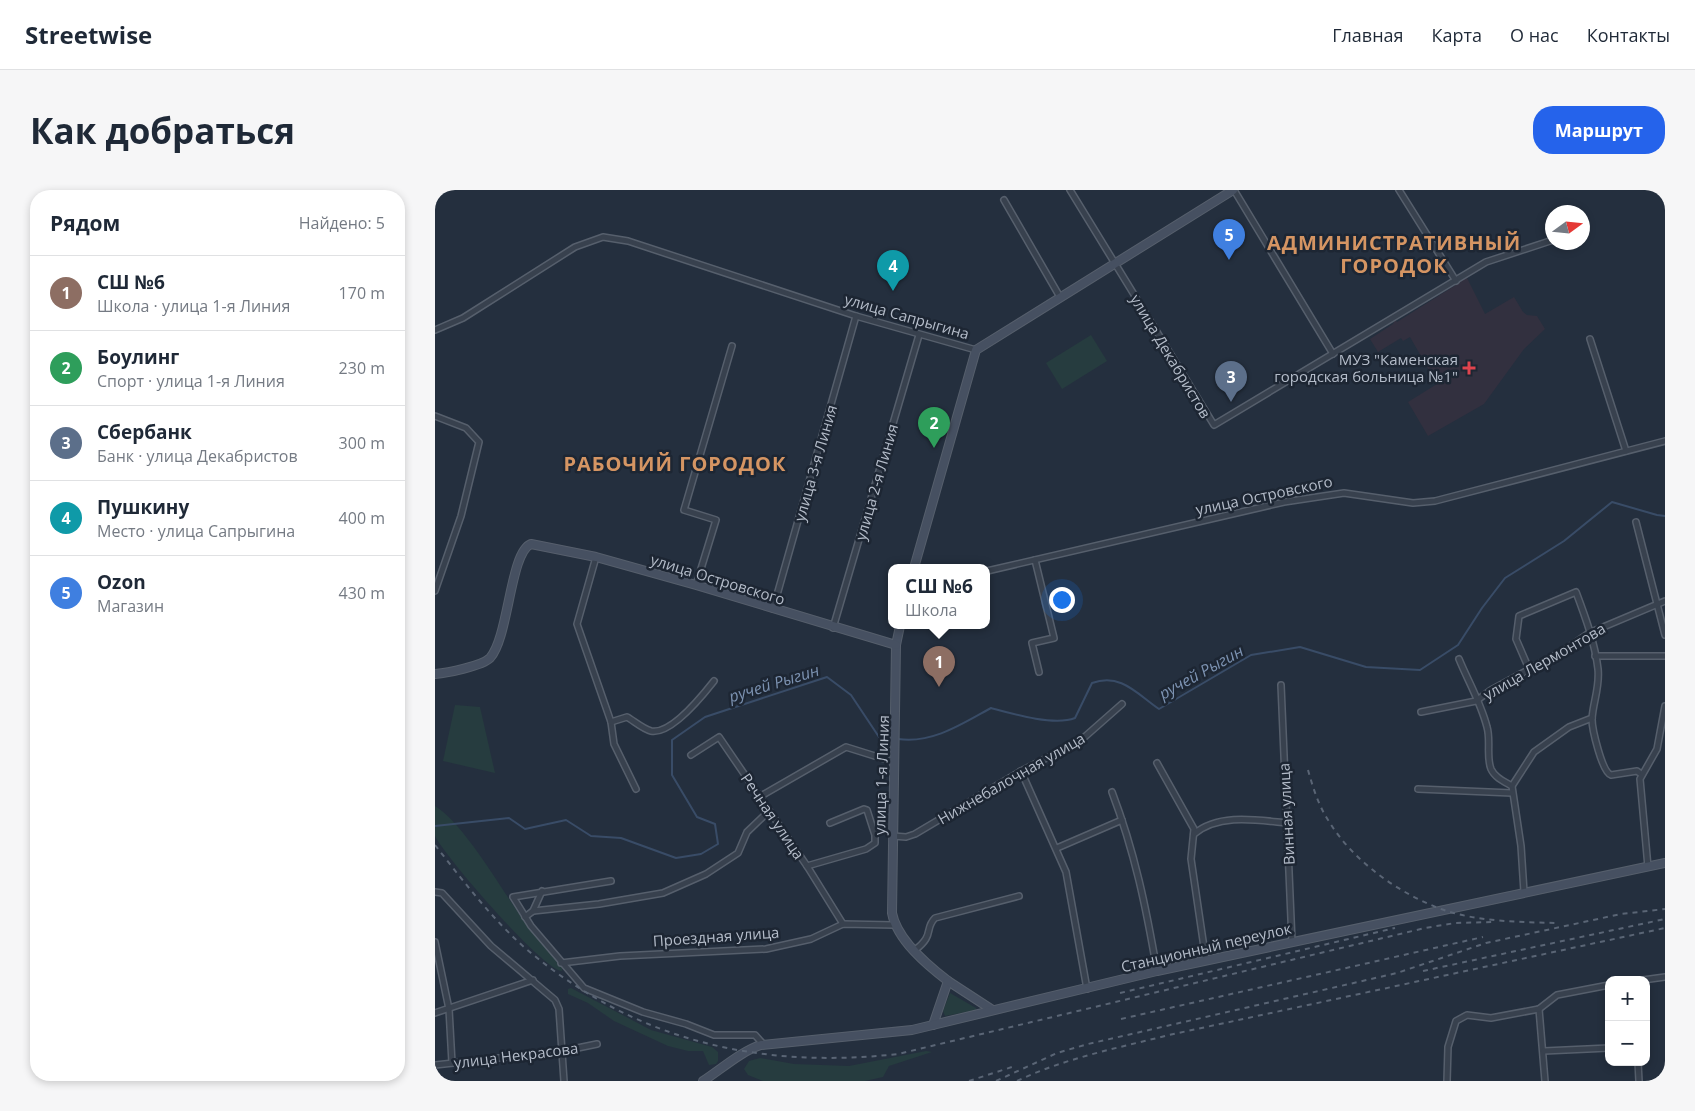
<!DOCTYPE html>
<html lang="ru">
<meta charset="utf-8">
<style>
body{margin:0;font-family:"Open Sans",sans-serif;background:#f6f6f7;color:#1f2937}
.controls{position:absolute;right:15px;bottom:15px;display:grid;overflow:hidden;border-radius:10px;box-shadow:0 2px 8px #0003}
.controls button{width:45px;height:45px;display:grid;place-items:center;padding:0;border:0;border-bottom:1px solid #e0e1e3;background:#fff;color:#1f2937;font:25px sans-serif}
.compass{position:absolute;left:1110px;top:15px;width:45px;height:45px;border-radius:50%;background:#fff;box-shadow:0 2px 8px #0003;rotate:75deg}
.you{position:absolute;left:626px;top:409px;width:18px;height:18px;margin:-12px;border:4px solid #fff;border-radius:50%;background:#1a73e8;box-shadow:0 0 0 8px #1a73e833}
.badge{display:grid;place-items:center;width:32px;height:32px;border-radius:50%;background:#2563eb;color:#fff;font-size:16px;font-weight:700}
.pin{position:absolute;translate:-50% -41px;filter:drop-shadow(0 1px 2px #0008)}
.pin::after{content:'';position:absolute;top:26px;width:18px;height:15px;background:inherit;clip-path:polygon(0 0,100% 0,50% 100%)}
.popup{position:absolute;left:453px;top:374px;width:102px;height:65px;box-sizing:border-box;display:grid;place-content:center;border-radius:10px;background:#fff;filter:drop-shadow(0 1px 4px #0005);font-size:16px;white-space:nowrap;color:#747a83}
.popup b{font-size:19px;color:#1f2937}
.popup::after{content:'';position:absolute;left:50%;top:100%;margin-left:-10px;border:10px solid transparent;border-top-color:#fff}
.list{margin:0;padding:0;list-style:none}
h2{display:flex;justify-content:space-between;align-items:center;height:65px;margin:0;padding:0 20px;font-size:21px}
h2 small{font-size:16px;font-weight:400;color:#747a83}
.list li{display:grid;grid-template-columns:32px 1fr auto;gap:15px;align-items:center;box-sizing:border-box;height:75px;padding:0 20px;border-top:1px solid #e0e1e3}
.list b{display:block;font-size:19px;white-space:nowrap}
.list p{margin:0;font-size:16px;white-space:nowrap;color:#747a83}
.list em{font-size:16px;font-style:normal;color:#747a83}
.map{position:relative;flex:none;width:1230px;height:891px;overflow:hidden;border-radius:20px}
header{display:flex;align-items:center;gap:30px;box-sizing:border-box;height:70px;padding:0 25px;background:#fff;border-bottom:1px solid #e0e1e3}
header strong{font-size:24px}
nav{display:flex;gap:28px;margin-inline-start:auto;font-size:18px}
.intro{display:flex;align-items:center;justify-content:space-between;box-sizing:border-box;height:120px;padding:0 30px}
h1{margin:0;font-size:35px}
.button{padding:12px 22px;border-radius:20px;background:#2563eb;color:#fff;font-size:18px;font-weight:700}
main{display:flex;gap:30px;padding:0 30px}
aside{flex:1;background:#fff;border-radius:20px;box-shadow:0 2px 8px #0003}
.map>svg:first-child{display:block}
.medical{fill:#32303f}
.green{fill:#263c3f}
.lines{fill:none;stroke-linecap:round;stroke-linejoin:round}
.stream{stroke:#394c67;stroke-width:2}
.street-casing{stroke:#565f6c;stroke-width:8}
.secondary-casing{stroke:#565f6c;stroke-width:10}
.street{stroke:#38414e;stroke-width:5}
.secondary{stroke:#465061;stroke-width:8}
.rail{stroke:#5a6575;stroke-width:2;stroke-dasharray:5 5;stroke-linecap:butt}
.health-dot{fill:#e0444e;stroke:#1d2633;stroke-width:2}
.labels{text-anchor:middle;dominant-baseline:central;stroke-width:5;stroke-linejoin:round;paint-order:stroke}
.street-label{font-size:15px;fill:#b4bcc9;stroke:#1d2633}
.poi-label{font-size:15px;fill:#b4bcc9;stroke:#1d2633;text-anchor:end}
.water-label{font-size:16px;font-style:italic;fill:#7c92b1;stroke:#1d2633}
.district-label{font-size:20px;font-weight:bold;letter-spacing:1px;fill:#d59563;stroke:#1d2633}
</style>
<header>
<strong>Streetwise</strong>
<nav><a>Главная</a><a>Карта</a><a>О нас</a><a>Контакты</a></nav>
</header>
<div class="intro"><h1>Как добраться</h1><a class="button">Маршрут</a></div>
<main>
<aside>
<h2>Рядом<small>Найдено: 5</small></h2>
<ul class="list">
<li><span class="badge" style="background:#8d6e63">1</span><div><b>СШ №6</b><p>Школа · улица 1-я Линия</p></div><em>170 m</em></li>
<li><span class="badge" style="background:#2e9e5b">2</span><div><b>Боулинг</b><p>Спорт · улица 1-я Линия</p></div><em>230 m</em></li>
<li><span class="badge" style="background:#5c6f8a">3</span><div><b>Сбербанк</b><p>Банк · улица Декабристов</p></div><em>300 m</em></li>
<li><span class="badge" style="background:#0f9aa8">4</span><div><b>Пушкину</b><p>Место · улица Сапрыгина</p></div><em>400 m</em></li>
<li><span class="badge" style="background:#3f7fe0">5</span><div><b>Ozon</b><p>Магазин</p></div><em>430 m</em></li>
</ul>
</aside>
<div class="map">
<svg width="1230" height="891" viewBox="0 0 1230 891">
<rect width="100%" height="100%" fill="#242f3e"/>
<!-- medical -->
<path class="medical" d="M1031,86L1050,124L1079,107L1088,122L1092,125L1102,126L1110,139L1089,159L1049,214L993,246L973,212L1002,194L975,147L968,151L966,148L943,162L935,149L958,134L960,130L962,132L1024,93V90Z"/>
<!-- green -->
<g class="green">
<path d="M656,145L672,171L627,199L611,173Z"/>
<path d="M20,515L45,517L60,583L8,571Z"/>
<path d="M0,616C30,634 69,704 92,735C103,749 116,762 127,777V781C109,781 10,667 0,646C0,639 0,624 0,616Z"/>
<path d="M136,798L216,840L277,857L283,862V871L281,874L274,875L268,861H253L233,856L179,831L153,813L133,804V799Z"/>
<path d="M515,803L541,818V820L510,826L508,821Z"/>
<path d="M491,861L497,862L454,876L448,887L430,891H328L313,885L309,879L314,871L325,868L359,874L414,876Z"/>
</g>
<g class="lines">
<!-- stream -->
<g class="stream">
<path d="M463,549C497,554 527,534 556,518C578,524 619,536 640,528L657,493C686,483 701,503 724,519L816,465L865,457L931,477L985,480L1023,455L1047,418L1070,388L1129,351L1177,312L1222,325L1230,326"/>
<path d="M0,636L74,628L90,639L131,630L156,646L186,648L241,668L266,664L283,654L280,634L262,627L237,585V550L270,527L392,487L416,505L444,547L458,548"/>
</g>
<!-- street casing -->
<g class="street-casing">
<g id="street">
<path d="M635,0L779,235L1051,72L1118,50"/>
<path d="M799,0L898,164"/>
<path d="M964,0L1021,91"/>
<path d="M569,10L625,107"/>
<path d="M0,140L28,128L140,57L168,47L193,51L421,126L541,160"/>
<path d="M1155,149L1191,261"/>
<path d="M0,226L31,238L44,252L26,326L0,401"/>
<path d="M1201,332L1230,445"/>
<path d="M161,367L142,434L176,532L179,554L201,599"/>
<path d="M600,370L619,448L597,453L604,482"/>
<path d="M552,381L849,312L909,303L978,313L1000,311L1230,251"/>
<path d="M261,395L281,330L249,320L297,156"/>
<path d="M338,419L421,126"/>
<path d="M398,438L484,145"/>
<path d="M1160,466H1230"/>
<path d="M1024,469C1033,491 1046,513 1052,537C1056,550 1051,567 1056,579C1060,588 1070,592 1077,596L1086,656L1089,702"/>
<path d="M1094,479L1081,449L1084,426L1141,402C1150,426 1160,453 1163,479C1165,497 1158,512 1157,529C1157,539 1167,582 1176,585L1202,581L1206,584"/>
<path d="M846,495L857,752"/>
<path d="M986,522L1041,511L1056,500L1128,461L1154,443L1230,411"/>
<path d="M176,532L192,527C199,531 208,539 216,541C236,545 268,505 279,491"/>
<path d="M256,565L284,547L372,676L408,734"/>
<path d="M722,573L759,639L756,669L771,771"/>
<path d="M586,581L631,682L652,799"/>
<path d="M1077,596L1099,562L1134,537L1157,528"/>
<path d="M983,599L1077,603"/>
<path d="M677,602C700,663 711,717 722,781"/>
<path d="M324,607L411,557L459,572"/>
<path d="M759,644C784,623 822,630 852,633"/>
<path d="M458,646L471,647L480,644L586,581L645,551L687,514"/>
<path d="M622,658L687,630"/>
<path d="M372,676L431,659L440,653V645L432,620L429,619L395,633"/>
<path d="M1213,677L1205,589L1222,559L1230,516"/>
<path d="M176,691L78,707L96,736L149,798L208,822L251,834L279,845H320L329,855"/>
<path d="M0,702L7,703L56,756L120,810L124,819L129,891"/>
<path d="M98,721L107,701"/>
<path d="M90,727L98,721L164,714L228,703L271,684L303,663L312,642L334,621"/>
<path d="M0,752L14,819L17,873"/>
<path d="M480,760C500,745 489,739 500,728L584,706"/>
<path d="M126,773L185,766L331,759L376,749L408,734L459,735"/>
<path d="M1208,790L1230,787"/>
<path d="M1104,819L1110,891"/>
<path d="M0,823L98,790"/>
<path d="M1109,861L1174,858"/>
<path d="M1203,872L1204,891"/>
<path d="M0,875L128,861L162,854"/>
<path d="M1012,891L1013,857L1021,831L1032,825L1056,828L1104,819L1122,805L1174,795"/>
</g>
</g>
<!-- secondary casing -->
<g class="secondary-casing">
<g id="secondary">
<path d="M479,378L541,160L798,0"/>
<path d="M465,436L461,455L457,723C462,750 492,775 513,791L498,835"/>
<path d="M0,484C12,483 47,476 55,468C74,447 75,362 96,354L161,367L261,395L461,455"/>
<path d="M513,791L556,819"/>
<path d="M268,891C285,880 308,860 326,855L477,840L722,781L1230,673"/>
</g>
</g>
<!-- street -->
<use href="#street" class="street"/>
<!-- secondary -->
<use href="#secondary" class="secondary"/>
<!-- rail -->
<g class="rail">
<path d="M873,580C878,598 884,617 895,633C919,672 966,705 1009,720C1044,732 1086,732 1123,733"/>
<path d="M0,655C29,692 60,733 96,763C204,852 326,879 463,864L990,738L1020,733L1058,732"/>
<path d="M988,781L1230,729"/>
<path d="M685,803L960,738"/>
<path d="M686,829L1048,747"/>
<path d="M534,891L577,877"/>
<path d="M561,891L622,863L653,854L962,783L1051,753L1186,724L1230,719"/>
<path d="M582,891C630,868 683,858 734,845L1230,738"/>
</g>
</g>
<!-- markers -->
<path class="health-dot" d="M1031.5 170.5h5v5h5v5h-5v5h-5v-5h-5v-5h5z"/>
<g class="labels">
<!-- street labels -->
<g class="street-label">
<text transform="translate(472 126) rotate(16)">улица Сапрыгина</text>
<text transform="translate(736 166) rotate(59)">улица Декабристов</text>
<text transform="translate(380 273) rotate(-74)">улица 3-я Линия</text>
<text transform="translate(441 292) rotate(-74)">улица 2-я Линия</text>
<text transform="translate(829 305) rotate(-12)">улица Островского</text>
<text transform="translate(283 389) rotate(17)">улица Островского</text>
<text transform="translate(1109 471) rotate(-30)">улица Лермонтова</text>
<text transform="translate(446 585) rotate(-88)">улица 1-я Линия</text>
<text transform="translate(576 588) rotate(-30)">Нижнебалочная улица</text>
<text transform="translate(851 624) rotate(-93)">Винная улица</text>
<text transform="translate(338 626) rotate(56)">Речная улица</text>
<text transform="translate(281 746) rotate(-4)">Проездная улица</text>
<text transform="translate(771 757) rotate(-13)">Станционный переулок</text>
<text transform="translate(81 865) rotate(-7)">улица Некрасова</text>
</g>
<!-- poi labels -->
<g class="poi-label">
<text x="1023" y="169">МУЗ "Каменская<tspan x="1023" dy="17">городская больница №1"</tspan></text>
</g>
<!-- water labels -->
<g class="water-label">
<text transform="translate(766 482) rotate(-29)">ручей Рыгин</text>
<text transform="translate(339 493) rotate(-17)">ручей Рыгин</text>
</g>
<!-- district labels -->
<g class="district-label">
<text x="959" y="52">АДМИНИСТРАТИВНЫЙ<tspan x="959" dy="23">ГОРОДОК</tspan></text>
<text x="240" y="273">РАБОЧИЙ ГОРОДОК</text>
</g>
</g>
</svg>
<div class="controls">
<button>+</button>
<button>−</button>
</div>
<svg class="compass" viewBox="-18 -18 36 36"><path d="M0-13l5 13h-10z" fill="#e53935"/><path d="M0 13l5-13h-10z" fill="#747a83"/></svg>
<div class="you"></div>
<div class="pin badge" style="left:504px;top:497px;background:#8d6e63">1</div>
<div class="popup"><b>СШ №6</b>Школа</div>
<div class="pin badge" style="left:499px;top:258px;background:#2e9e5b">2</div>
<div class="pin badge" style="left:796px;top:212px;background:#5c6f8a">3</div>
<div class="pin badge" style="left:458px;top:101px;background:#0f9aa8">4</div>
<div class="pin badge" style="left:794px;top:70px;background:#3f7fe0">5</div>
</div>
</main>
